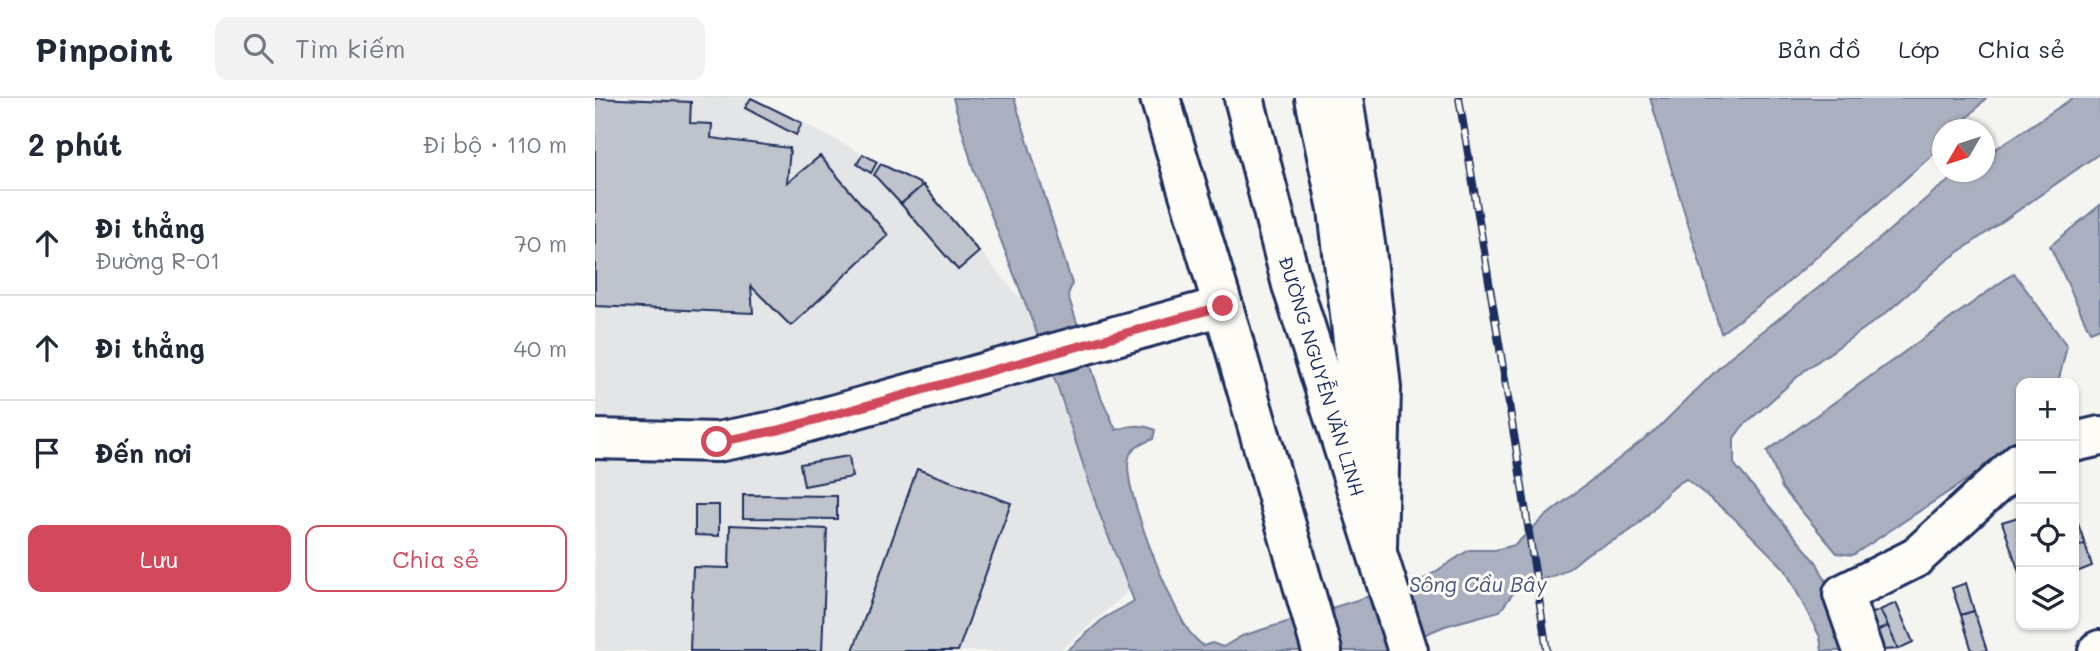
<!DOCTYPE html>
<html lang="vi">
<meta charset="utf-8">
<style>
body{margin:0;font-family:Mali,sans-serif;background:#f2f2f3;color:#1f2937}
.controls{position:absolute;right:21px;bottom:21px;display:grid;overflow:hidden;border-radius:14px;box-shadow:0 2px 5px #0004}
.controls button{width:63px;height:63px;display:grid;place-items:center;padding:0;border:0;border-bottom:2px solid #e0e1e3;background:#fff;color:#1f2937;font:35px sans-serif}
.compass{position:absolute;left:1337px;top:21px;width:63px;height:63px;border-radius:50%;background:#fff;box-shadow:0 2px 5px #0004;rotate:231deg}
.stop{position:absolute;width:21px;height:21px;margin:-16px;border:5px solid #d1495b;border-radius:50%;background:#fff}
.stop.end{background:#d1495b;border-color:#fff;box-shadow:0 2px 7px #0008}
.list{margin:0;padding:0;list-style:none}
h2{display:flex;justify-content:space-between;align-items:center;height:91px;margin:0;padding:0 28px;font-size:30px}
h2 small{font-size:23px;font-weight:400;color:#747a83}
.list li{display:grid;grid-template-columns:46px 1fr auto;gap:21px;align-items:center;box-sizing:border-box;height:105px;padding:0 28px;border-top:2px solid #e0e1e3}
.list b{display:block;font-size:26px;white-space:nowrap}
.list p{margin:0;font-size:23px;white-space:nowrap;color:#747a83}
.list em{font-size:23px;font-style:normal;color:#747a83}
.actions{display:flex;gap:14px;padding:21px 28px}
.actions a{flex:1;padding:16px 0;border:2px solid #d1495b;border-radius:14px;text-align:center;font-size:24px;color:#d1495b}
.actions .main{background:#d1495b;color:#fff}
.icon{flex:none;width:38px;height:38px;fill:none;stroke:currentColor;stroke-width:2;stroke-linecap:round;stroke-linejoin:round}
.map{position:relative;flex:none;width:1505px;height:553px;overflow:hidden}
header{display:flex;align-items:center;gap:42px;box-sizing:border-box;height:98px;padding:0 35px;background:#fff;border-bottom:2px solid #e0e1e3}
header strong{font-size:33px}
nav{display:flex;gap:38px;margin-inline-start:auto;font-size:24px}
.search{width:490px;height:63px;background:#f2f2f3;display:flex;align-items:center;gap:18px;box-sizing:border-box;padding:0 24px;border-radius:14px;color:#747a83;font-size:26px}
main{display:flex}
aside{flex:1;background:#fff}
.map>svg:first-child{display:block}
.built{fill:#e4e5e6}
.water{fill:#aab0bf;stroke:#717c98;stroke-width:2}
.building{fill:#bfc3cc;stroke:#1b2f5e;stroke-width:2}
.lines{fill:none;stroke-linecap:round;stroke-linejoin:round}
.minor-casing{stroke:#1b2f5e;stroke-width:44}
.highway-casing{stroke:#1b2f5e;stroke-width:44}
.minor{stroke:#fdfcf7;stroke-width:38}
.highway{stroke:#fdfcf7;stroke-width:38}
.rail-casing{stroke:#1b2f5e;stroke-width:8}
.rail{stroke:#fdfcf7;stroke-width:5;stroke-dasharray:16;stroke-linecap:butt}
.route{stroke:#d1495b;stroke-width:9}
.labels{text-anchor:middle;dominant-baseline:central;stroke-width:6;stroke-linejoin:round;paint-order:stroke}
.street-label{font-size:19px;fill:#1b2f5e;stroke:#fdfcf7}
.water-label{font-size:21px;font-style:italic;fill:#46567b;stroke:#fdfcf7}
</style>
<header>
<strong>Pinpoint</strong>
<div class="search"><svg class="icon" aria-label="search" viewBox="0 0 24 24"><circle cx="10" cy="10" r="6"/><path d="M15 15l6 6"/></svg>Tìm kiếm</div>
<nav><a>Bản đồ</a><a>Lớp</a><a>Chia sẻ</a></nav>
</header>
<main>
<aside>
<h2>2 phút<small>Đi bộ · 110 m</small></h2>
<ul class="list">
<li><svg class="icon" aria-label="ahead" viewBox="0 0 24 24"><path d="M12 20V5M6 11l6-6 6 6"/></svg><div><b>Đi thẳng</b><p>Đường R-01</p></div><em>70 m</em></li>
<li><svg class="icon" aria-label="ahead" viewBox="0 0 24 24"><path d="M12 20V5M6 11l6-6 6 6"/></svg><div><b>Đi thẳng</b></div><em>40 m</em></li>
<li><svg class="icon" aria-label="arrive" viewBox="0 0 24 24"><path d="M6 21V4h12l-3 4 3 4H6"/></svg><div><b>Đến nơi</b></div></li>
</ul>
<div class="actions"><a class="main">Lưu</a><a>Chia sẻ</a></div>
</aside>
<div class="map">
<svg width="1505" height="553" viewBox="0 0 1505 553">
<rect width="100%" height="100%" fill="#f4f4f1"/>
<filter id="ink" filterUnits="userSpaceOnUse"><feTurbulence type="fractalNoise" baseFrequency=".0143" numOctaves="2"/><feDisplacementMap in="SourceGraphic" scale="14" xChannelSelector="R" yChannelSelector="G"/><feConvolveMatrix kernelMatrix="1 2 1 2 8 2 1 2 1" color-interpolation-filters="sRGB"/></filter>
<g filter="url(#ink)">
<!-- built -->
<path class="built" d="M0,0H160L328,87L430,206L535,492L465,553H0Z"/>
<!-- water -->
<g class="water">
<path d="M358,0H419L477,186L473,197L506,299L521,332C535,327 546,326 560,332L558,341C550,344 536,350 534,359C526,388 575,505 593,532C597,538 603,543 608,548L617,545L628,549L647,538L829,481L874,452H900L920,447L947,421L1063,330L1136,258L1268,155L1341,92L1367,74H1390V58L1478,0H1505V55L1351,163L1290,216L1209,273L1147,329L1139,340V366L1222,465L1244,511L1257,553H1227L1225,539L1190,471L1138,419L1091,381C1071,391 1058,414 1040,429C1027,440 1013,445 998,452C990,456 983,464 976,469C963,479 941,483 925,486L905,513L850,528L790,553H472L509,520L539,503L503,412L463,290L378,70Z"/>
<path d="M1055,0H1391L1362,31L1348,32L1347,47L1344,51L1182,194L1126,235Z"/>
<path d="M1505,107V230L1495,234L1455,148Z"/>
<path d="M1419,175L1472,248L1463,285H1426V346L1258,457L1242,455L1187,390L1172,353Z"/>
</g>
<!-- building -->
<g class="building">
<path d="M0,0L96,4L95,25L117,26L116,40L195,50L192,85L225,58L293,137L196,228L156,188L158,215L0,208Z"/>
<path d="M156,0L207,25L201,37L150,10Z"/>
<path d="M268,56L282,64L276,75L262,66Z"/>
<path d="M286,66L328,87L306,106L279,77Z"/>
<path d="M328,87L384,154L363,172L306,106Z"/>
<path d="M254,358L257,379L209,388L205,366Z"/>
<path d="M322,371L416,405L363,553H258Z"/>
<path d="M148,397L242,398V421L148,420Z"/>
<path d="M100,407H124V438L100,437Z"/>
<path d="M1479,414L1490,446L1479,450Z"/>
<path d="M1426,418V480L1407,424Z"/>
<path d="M135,427L232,431L227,553H95L98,469L134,470Z"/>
<path d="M1490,446L1497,468L1479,475V450Z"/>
<path d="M1371,485L1379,513L1366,517L1357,490Z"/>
<path d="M1301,505L1318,544L1303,551L1285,512Z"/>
<path d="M1285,512L1293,528L1267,540L1260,523Z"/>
<path d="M1379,513L1392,553H1377L1366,517Z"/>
<path d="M1293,528L1303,551L1273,553L1267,540Z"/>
</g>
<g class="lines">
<!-- minor casing -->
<g class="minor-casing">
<g id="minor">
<path d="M748,0L771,152L786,290L782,449"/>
<path d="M0,341L122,344L184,332L628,208"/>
<path d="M1479,344L1505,338"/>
<path d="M1268,553L1248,496L1320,460L1426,363"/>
<path d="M1503,553L1505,552"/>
</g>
</g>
<!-- highway casing -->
<g class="highway-casing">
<g id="highway">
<path d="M565,0L628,208L727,553"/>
<path d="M649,0L697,187L813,553"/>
<path d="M720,0L743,111L772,366"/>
</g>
</g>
<!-- minor -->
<use href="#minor" class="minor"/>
<!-- highway -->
<use href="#highway" class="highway"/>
<!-- rail casing -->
<g class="rail-casing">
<path id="rail" d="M864,0L921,349L952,553"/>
</g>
<!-- rail -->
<use href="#rail" class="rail"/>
</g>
</g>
<g class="lines" filter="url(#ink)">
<!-- route -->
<path class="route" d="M122,344L184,332L628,208"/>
</g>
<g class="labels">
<!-- street labels -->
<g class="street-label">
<text transform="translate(727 278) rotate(73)">ĐƯỜNG NGUYỄN VĂN LINH</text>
</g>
<!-- water labels -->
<g class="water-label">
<text x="883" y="485">Sông Cầu Bây</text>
</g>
</g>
</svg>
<div class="controls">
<button>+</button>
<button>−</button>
<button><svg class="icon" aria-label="locate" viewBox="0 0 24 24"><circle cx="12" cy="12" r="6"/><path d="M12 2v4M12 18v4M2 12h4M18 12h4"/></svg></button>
<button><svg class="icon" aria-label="layers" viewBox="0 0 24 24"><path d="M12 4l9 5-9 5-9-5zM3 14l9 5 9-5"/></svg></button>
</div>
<svg class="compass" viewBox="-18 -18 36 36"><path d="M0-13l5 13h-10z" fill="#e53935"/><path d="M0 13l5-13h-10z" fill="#747a83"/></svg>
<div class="stop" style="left:122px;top:344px"></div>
<div class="stop end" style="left:628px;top:208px"></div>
</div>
</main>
